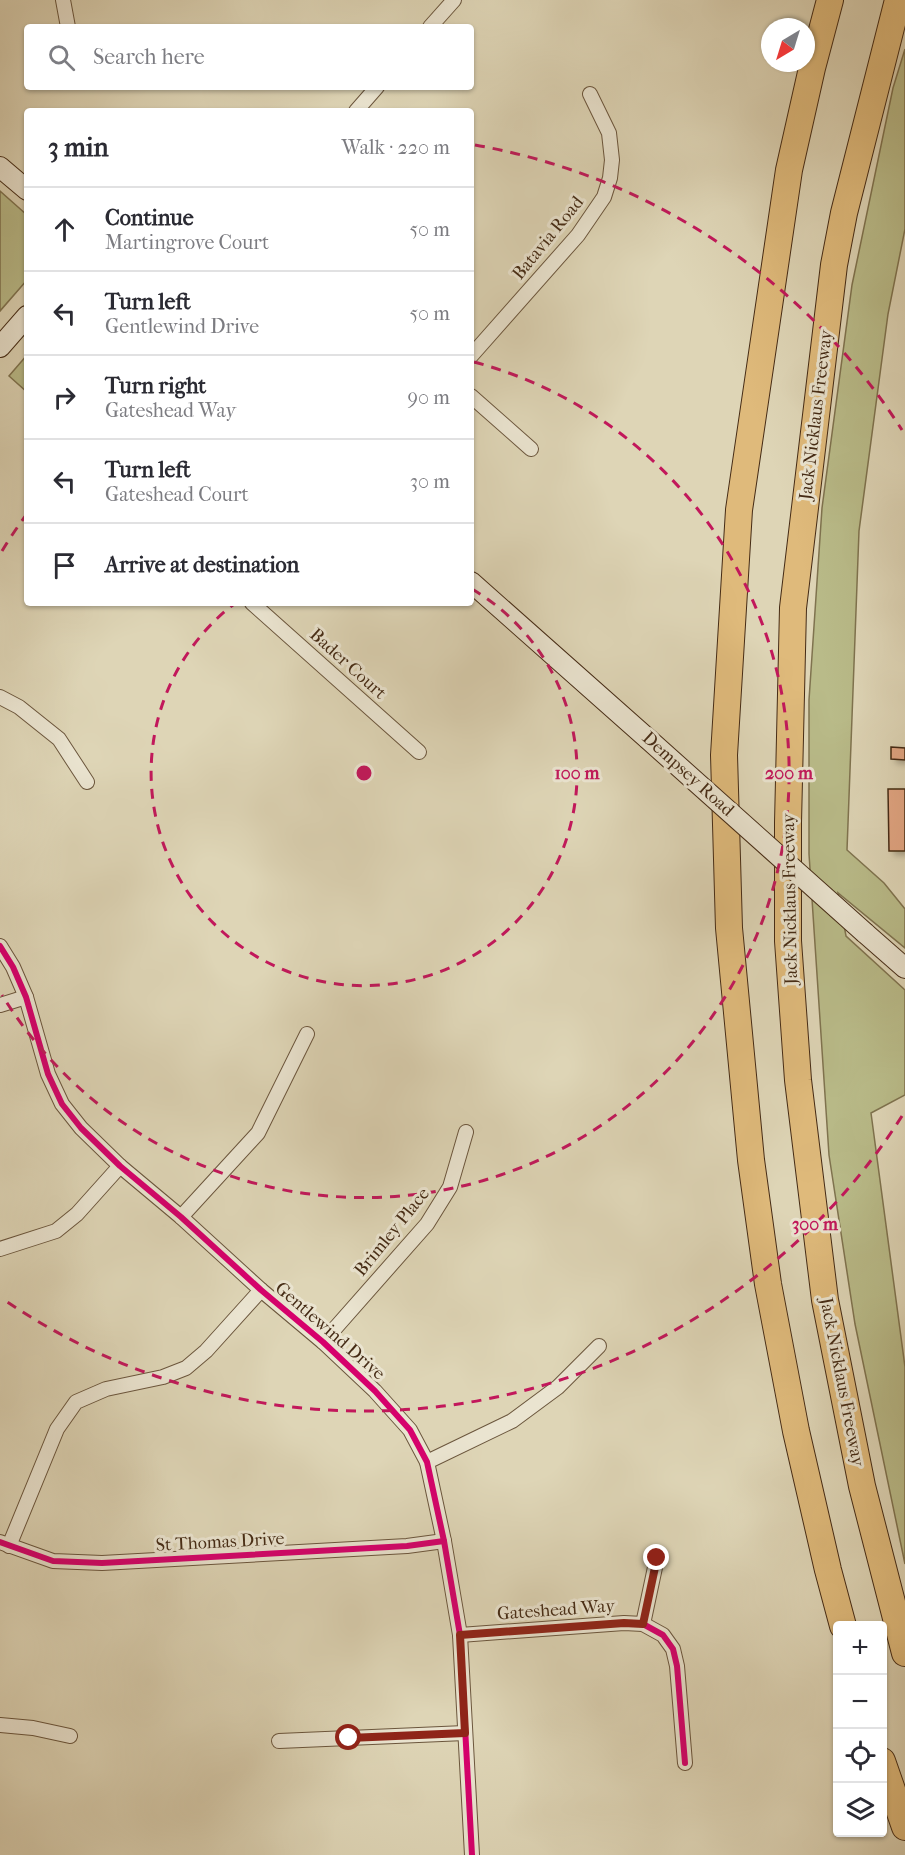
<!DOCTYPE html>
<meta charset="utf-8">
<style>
body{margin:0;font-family:"IM FELL French Canon",serif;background:#f2f2f3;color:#2b2b33}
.controls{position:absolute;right:18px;bottom:18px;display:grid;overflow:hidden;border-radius:6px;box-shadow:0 2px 4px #0004}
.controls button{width:54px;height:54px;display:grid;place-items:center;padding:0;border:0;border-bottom:2px solid #e1e1e2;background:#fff;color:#2b2b33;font:30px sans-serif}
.compass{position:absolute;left:761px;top:18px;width:54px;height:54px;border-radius:50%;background:#fff;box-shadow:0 2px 4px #0004;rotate:218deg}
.stop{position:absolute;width:18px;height:18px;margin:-14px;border:4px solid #8f2418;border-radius:50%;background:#fff}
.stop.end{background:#8f2418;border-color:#fff;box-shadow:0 2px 6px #0008}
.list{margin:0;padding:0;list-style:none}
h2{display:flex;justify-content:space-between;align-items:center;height:78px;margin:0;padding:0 24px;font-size:26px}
h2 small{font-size:20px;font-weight:400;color:#7c7c81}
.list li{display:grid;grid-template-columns:39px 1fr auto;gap:18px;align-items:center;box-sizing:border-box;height:84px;padding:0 24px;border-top:2px solid #e1e1e2}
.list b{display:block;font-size:22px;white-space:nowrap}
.list p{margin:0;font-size:20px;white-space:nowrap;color:#7c7c81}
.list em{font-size:20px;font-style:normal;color:#7c7c81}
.icon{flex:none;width:33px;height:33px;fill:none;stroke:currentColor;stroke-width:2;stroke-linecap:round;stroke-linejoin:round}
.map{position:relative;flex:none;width:905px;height:1855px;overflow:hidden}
.search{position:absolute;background:#fff;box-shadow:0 2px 4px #0004;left:24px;top:24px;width:450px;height:66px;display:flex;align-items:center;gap:15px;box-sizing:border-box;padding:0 21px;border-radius:6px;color:#7c7c81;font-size:22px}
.panel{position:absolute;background:#fff;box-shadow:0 2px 4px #0004;left:24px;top:108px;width:450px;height:498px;border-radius:6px}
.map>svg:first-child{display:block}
.green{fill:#b9bb89;stroke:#7f734f;stroke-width:1.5}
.building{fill:#e1a582;stroke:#452b15;stroke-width:1.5;filter:url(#shadow)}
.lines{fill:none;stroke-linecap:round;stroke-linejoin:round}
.minor-casing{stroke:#6b563d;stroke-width:16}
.secondary-casing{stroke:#452b15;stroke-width:22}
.motorway-casing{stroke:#452b15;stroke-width:28}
.minor{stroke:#eae4d0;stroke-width:14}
.secondary{stroke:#eae4d0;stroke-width:20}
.motorway{stroke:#dfba7b;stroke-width:26}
.secondary-bridge-casing{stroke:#452b15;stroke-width:22;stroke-linecap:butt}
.secondary-bridge{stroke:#eae4d0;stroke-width:20}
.cycleway-casing{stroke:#eae4d0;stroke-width:10}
.cycleway{stroke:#d6006c;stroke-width:6}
.route{stroke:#8f2418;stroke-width:8}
.ring{fill:none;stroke:#c2185b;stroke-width:3;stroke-dasharray:10 8}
.labels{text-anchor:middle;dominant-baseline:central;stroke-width:6;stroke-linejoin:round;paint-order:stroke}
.street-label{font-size:18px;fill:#452b15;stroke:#eae4d0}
.centre{fill:#c2185b;stroke:#eae4d0;stroke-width:3}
.ring-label{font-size:18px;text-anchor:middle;font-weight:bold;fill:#c2185b;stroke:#eae4d0;stroke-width:6;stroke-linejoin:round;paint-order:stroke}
</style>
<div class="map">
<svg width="905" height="1855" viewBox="0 0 905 1855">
<defs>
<filter id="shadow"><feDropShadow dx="5.5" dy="3.5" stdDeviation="3" flood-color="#0004"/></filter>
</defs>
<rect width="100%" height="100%" fill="#ded5b6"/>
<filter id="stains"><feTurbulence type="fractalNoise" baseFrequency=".00333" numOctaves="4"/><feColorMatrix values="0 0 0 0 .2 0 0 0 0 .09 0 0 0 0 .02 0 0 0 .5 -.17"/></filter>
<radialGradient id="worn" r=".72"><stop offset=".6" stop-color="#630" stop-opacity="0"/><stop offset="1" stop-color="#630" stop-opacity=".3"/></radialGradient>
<!-- green -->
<g class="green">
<path d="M905,49V229L888,314L859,531L847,850L884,883L905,909V948L838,893L846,936L905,990V1095L871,1113L905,1367V1564L855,1324L829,1155L809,854V700L822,508L852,285L893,88Z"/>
<path d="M0,191L27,215V280L0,311Z"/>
<path d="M27,355V392L9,376Z"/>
</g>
<!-- building -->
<g class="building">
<path d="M891,747L905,748V760L891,759Z"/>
<path d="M888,789H905V851H889Z"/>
</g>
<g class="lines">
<!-- minor casing -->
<g class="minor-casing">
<g id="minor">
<path d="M63,0L68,27"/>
<path d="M430,27L454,0"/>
<path d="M356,111L377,87"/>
<path d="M471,356L578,235L604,197L610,178L612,160L609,133L590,94"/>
<path d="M471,396L531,449"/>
<path d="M252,603L419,752"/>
<path d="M0,697L19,707L59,739L87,782"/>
<path d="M0,946L13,967L26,997L48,1074L62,1104L81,1128L120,1166L181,1217L261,1290L323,1342L375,1391L410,1430L427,1462L444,1541L460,1635L472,1855"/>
<path d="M0,1005L26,997"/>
<path d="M181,1217L258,1133L307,1034"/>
<path d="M0,1249L56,1231L77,1214L120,1166"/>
<path d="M323,1342L427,1224L450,1187L466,1132"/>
<path d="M427,1462L512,1421L558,1387L599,1346"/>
<path d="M0,1542L53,1561L102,1563L407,1546L444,1541"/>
<path d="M9,1546L57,1429L76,1402L106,1389L163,1377L186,1368L206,1351L261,1290"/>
<path d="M643,1624L657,1558"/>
<path d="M460,1635L624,1623L643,1624L663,1635L673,1649L677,1666L685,1763"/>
<path d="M0,1725L33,1728L70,1736"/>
<path d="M279,1741L465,1733"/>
</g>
</g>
<!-- secondary casing -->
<g class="secondary-casing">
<g id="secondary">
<path d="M0,167L27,190"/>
<path d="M0,347L27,316"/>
<path d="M471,582L648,739"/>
<path d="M865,933L905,968"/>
</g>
</g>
<!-- motorway casing -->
<g class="motorway-casing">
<g id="motorway">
<path d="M830,0L812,68L789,170L739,510L724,755L729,928L751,1160L768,1284L796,1431L828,1570L843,1626"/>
<path d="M898,0L844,213L834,265L793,608L788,823V941L798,1080L825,1300L862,1486L905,1653"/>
<path d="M882,1761L905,1827"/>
</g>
</g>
<!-- minor -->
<use href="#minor" class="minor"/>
<!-- secondary -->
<use href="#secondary" class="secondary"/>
<!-- motorway -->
<use href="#motorway" class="motorway"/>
<!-- secondary-bridge casing -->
<g class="secondary-bridge-casing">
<path id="secondary-bridge" d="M648,739L865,933"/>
</g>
<!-- secondary-bridge -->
<use href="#secondary-bridge" class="secondary-bridge"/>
<!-- cycleway casing -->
<g class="cycleway-casing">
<g id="cycleway">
<path d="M0,946L13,967L26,997L48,1074L62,1104L81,1128L120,1166L181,1217L261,1290L323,1342L375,1391L410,1430L427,1462L444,1541L460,1635L472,1855"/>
<path d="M0,1542L53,1561L102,1563L407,1546L444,1541"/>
<path d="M460,1635L624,1623L643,1624L663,1635L673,1649L677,1666L685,1763"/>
</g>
</g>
<!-- cycleway -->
<use href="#cycleway" class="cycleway"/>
</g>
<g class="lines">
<!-- route -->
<path class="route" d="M349,1738L465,1733L460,1635L624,1623L643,1624L657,1558"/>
</g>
<!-- distance rings -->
<g class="ring">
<path d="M472 589A213 213 0 1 1 234 604"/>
<path d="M2 551A425 425 0 0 1 27 514M474 362A425 425 0 1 1 2 995"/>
<path d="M902 1116A638 638 0 0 1 3 1299M475 145A638 638 0 0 1 902 430"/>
</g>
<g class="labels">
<!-- street labels -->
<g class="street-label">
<text transform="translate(548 238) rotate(-51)">Batavia Road</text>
<text transform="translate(816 415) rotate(-83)">Jack Nicklaus Freeway</text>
<text transform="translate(348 664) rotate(42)">Bader Court</text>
<text transform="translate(688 774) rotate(42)">Dempsey Road</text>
<text transform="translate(790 899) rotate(-91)">Jack Nicklaus Freeway</text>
<text transform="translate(392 1232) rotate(-51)">Brimley Place</text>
<text transform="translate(330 1331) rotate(41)">Gentlewind Drive</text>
<text transform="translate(842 1382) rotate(79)">Jack Nicklaus Freeway</text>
<text transform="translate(220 1542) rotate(-3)">St Thomas Drive</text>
<text transform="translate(556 1610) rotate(-4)">Gateshead Way</text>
</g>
</g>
<circle cx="364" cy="773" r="9" class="centre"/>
<g class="ring-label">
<text x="577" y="779">100 m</text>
<text x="789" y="779">200 m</text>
<text x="815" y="1230">300 m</text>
</g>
<rect width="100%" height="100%" filter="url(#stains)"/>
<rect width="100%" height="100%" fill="url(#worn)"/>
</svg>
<div class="controls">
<button>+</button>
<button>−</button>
<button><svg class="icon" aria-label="locate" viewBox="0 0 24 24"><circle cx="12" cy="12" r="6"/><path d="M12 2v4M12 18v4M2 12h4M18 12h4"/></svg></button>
<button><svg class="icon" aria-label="layers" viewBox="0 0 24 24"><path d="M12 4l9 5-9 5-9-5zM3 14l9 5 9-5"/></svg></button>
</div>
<svg class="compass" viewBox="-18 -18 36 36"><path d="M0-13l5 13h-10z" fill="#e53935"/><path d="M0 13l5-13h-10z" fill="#7c7c81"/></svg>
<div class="stop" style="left:349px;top:1738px"></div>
<div class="stop end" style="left:657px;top:1558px"></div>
<div class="search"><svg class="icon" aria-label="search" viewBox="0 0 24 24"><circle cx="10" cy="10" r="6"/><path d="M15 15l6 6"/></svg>Search here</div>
<section class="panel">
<h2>3 min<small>Walk · 220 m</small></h2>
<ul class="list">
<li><svg class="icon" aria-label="ahead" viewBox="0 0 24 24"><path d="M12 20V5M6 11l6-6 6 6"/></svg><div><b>Continue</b><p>Martingrove Court</p></div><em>50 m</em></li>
<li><svg class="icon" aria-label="left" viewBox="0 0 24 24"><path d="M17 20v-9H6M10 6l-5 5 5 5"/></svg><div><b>Turn left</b><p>Gentlewind Drive</p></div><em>50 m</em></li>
<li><svg class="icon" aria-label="right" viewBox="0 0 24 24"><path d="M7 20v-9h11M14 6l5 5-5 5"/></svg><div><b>Turn right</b><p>Gateshead Way</p></div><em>90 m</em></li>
<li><svg class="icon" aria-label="left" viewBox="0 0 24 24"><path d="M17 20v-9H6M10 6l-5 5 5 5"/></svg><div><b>Turn left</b><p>Gateshead Court</p></div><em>30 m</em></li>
<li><svg class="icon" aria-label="arrive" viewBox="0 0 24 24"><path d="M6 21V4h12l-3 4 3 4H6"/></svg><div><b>Arrive at destination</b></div></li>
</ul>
</section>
</div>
